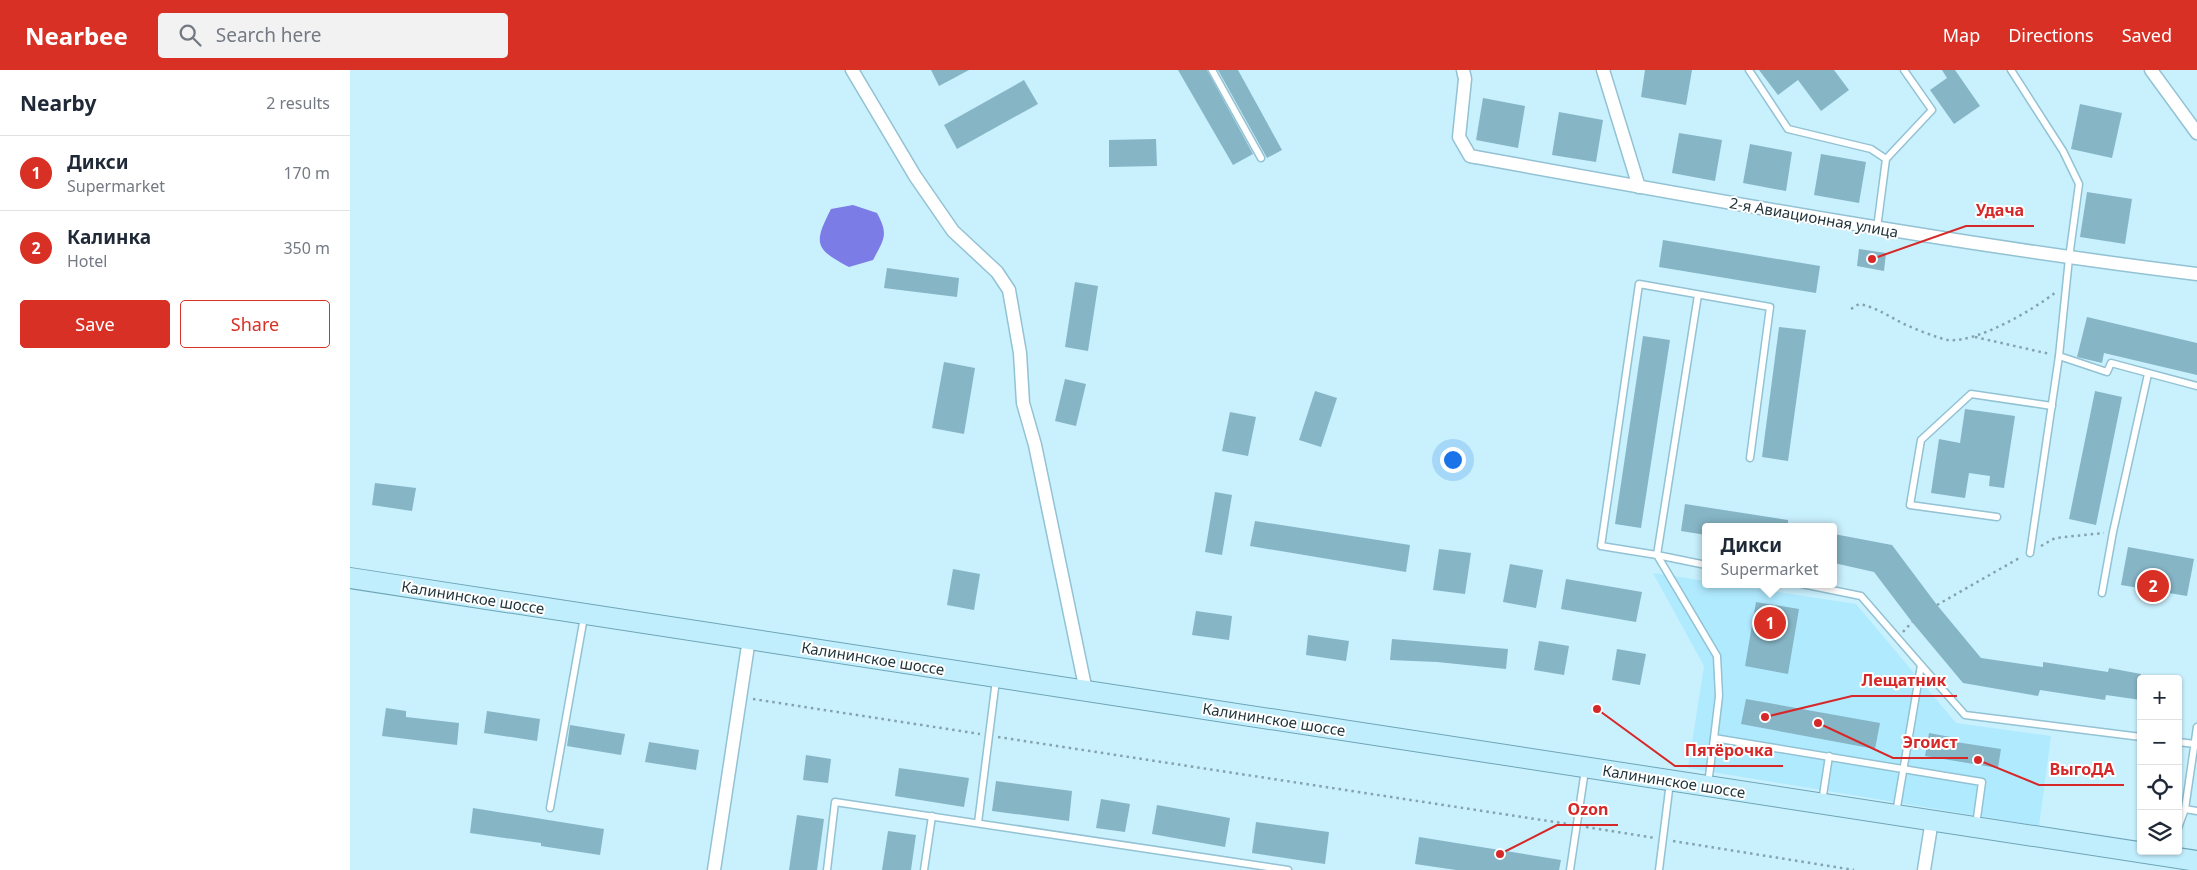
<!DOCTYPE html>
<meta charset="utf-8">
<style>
body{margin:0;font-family:"Noto Sans",sans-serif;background:#f2f2f3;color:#1f2937}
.controls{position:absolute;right:15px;bottom:15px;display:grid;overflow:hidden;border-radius:5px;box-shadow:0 1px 4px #0004}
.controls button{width:45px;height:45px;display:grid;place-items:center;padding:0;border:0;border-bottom:1px solid #e0e1e3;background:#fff;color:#1f2937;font:25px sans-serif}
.you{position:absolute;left:1102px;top:389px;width:18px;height:18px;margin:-12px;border:4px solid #fff;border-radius:50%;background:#1a73e8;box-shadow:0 0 0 8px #1a73e833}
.badge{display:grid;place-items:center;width:32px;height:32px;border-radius:50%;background:#d93025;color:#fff;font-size:16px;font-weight:700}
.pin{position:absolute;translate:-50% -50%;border:2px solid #fff;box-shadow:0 1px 5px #0006}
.popup{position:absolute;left:1352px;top:453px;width:135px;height:65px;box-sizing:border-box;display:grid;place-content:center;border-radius:5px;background:#fff;filter:drop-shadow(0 1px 4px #0005);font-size:16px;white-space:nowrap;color:#747a83}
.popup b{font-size:19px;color:#1f2937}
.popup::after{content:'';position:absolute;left:50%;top:100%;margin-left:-10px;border:10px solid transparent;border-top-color:#fff}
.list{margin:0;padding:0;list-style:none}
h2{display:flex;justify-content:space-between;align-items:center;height:65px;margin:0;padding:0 20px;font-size:21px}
h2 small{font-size:16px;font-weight:400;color:#747a83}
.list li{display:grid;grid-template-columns:32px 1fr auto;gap:15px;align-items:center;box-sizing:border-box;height:75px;padding:0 20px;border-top:1px solid #e0e1e3}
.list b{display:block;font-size:19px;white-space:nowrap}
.list p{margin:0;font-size:16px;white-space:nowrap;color:#747a83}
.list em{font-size:16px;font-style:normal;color:#747a83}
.actions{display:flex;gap:10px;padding:15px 20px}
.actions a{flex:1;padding:11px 0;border:1px solid #d93025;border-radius:5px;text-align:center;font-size:18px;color:#d93025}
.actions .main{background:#d93025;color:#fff}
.icon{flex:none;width:28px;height:28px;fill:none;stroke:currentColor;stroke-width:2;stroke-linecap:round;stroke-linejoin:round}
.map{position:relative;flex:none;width:1847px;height:800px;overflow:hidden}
header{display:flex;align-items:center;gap:30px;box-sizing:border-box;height:70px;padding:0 25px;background:#d93025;color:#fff}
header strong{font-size:24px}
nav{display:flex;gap:28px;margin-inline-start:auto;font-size:18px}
.search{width:350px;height:45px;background:#f2f2f3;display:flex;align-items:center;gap:12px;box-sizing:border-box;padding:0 18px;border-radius:5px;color:#747a83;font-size:19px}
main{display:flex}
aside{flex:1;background:#fff}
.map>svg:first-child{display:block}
.built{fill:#b0eaff}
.water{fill:#7c7ce6}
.building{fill:#86b5c6}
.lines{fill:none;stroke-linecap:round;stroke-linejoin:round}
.lane-casing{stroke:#92c2d3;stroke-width:9}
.street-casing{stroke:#92c2d3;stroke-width:15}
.primary-casing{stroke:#6ea5b7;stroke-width:22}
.path{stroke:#84a3ad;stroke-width:2.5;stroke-dasharray:2.5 4;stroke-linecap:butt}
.lane{stroke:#fff;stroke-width:6}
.street{stroke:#fff;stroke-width:12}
.primary{stroke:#c1eefd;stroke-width:20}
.labels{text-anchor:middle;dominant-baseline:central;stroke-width:4;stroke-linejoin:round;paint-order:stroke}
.street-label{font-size:15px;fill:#1f3339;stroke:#fff}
.leader{fill:none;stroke:#d62828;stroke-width:2}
.callout-dot{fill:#d62828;stroke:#fff;stroke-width:2}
.callout-label{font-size:16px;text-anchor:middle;font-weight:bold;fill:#d62828;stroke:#fff;stroke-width:4;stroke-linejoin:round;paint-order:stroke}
</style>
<header>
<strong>Nearbee</strong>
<div class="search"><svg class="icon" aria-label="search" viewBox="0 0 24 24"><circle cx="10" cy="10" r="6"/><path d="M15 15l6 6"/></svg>Search here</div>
<nav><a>Map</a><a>Directions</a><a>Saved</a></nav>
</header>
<main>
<aside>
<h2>Nearby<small>2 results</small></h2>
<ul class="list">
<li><span class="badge">1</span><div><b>Дикси</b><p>Supermarket</p></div><em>170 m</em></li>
<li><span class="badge">2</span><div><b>Калинка</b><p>Hotel</p></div><em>350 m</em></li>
</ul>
<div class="actions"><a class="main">Save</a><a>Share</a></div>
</aside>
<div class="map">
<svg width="1847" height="800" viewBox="0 0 1847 800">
<rect width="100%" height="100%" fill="#c9f0fd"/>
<!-- built -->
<path class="built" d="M1303,503L1356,511V514H1377L1506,534L1606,653L1701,666L1689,756L1338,698L1354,596Z"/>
<!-- water -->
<path class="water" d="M503,135L527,143C539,165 534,169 523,190L499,197C465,179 463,174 481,139Z"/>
<!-- building -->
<g class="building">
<path d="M581,0H619L589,16Z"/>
<path d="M828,0H857L903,84L883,95Z"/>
<path d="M868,0H888L932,80L917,88Z"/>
<path d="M1295,0H1342L1336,35L1291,27Z"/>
<path d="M1409,0H1484L1499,20L1471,41L1448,10L1428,25Z"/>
<path d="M1592,0H1605L1630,36L1604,54L1580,20L1597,8Z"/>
<path d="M674,10L688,34L607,79L594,55Z"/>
<path d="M1133,28L1175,36L1168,78L1126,70Z"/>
<path d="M1730,34L1772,43L1762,88L1721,79Z"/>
<path d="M1209,42L1253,50L1246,92L1202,85Z"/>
<path d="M1329,63L1372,70L1365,111L1322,103Z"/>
<path d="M806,69L807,96L759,97V70Z"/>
<path d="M1400,74L1442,82L1436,121L1393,113Z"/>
<path d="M1471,84L1516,92L1509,133L1464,125Z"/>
<path d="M1737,122L1782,129L1775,174L1730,167Z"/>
<path d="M1313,170L1470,196L1466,223L1309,197Z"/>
<path d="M1509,179L1536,183L1534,201L1507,196Z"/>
<path d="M537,198L609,208L607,227L534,218Z"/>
<path d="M725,212L748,216L738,281L715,277Z"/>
<path d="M1737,247L1847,273V305L1754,283L1752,293L1727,287Z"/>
<path d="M1429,257L1456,260L1438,391L1412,387Z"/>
<path d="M1293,266L1320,270L1291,458L1265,454Z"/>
<path d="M594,292L625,298L614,364L582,358Z"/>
<path d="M715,309L736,314L726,356L705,351Z"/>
<path d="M965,321L987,328L971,377L949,370Z"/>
<path d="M1745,321L1772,327L1746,455L1719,449Z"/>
<path d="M1615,339L1665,346L1654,418L1639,416L1640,406L1619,403L1615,428L1581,423L1589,369L1610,373Z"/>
<path d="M880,342L906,347L898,386L872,381Z"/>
<path d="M25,413L66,418L62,441L22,435Z"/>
<path d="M865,422L882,425L872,485L855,482Z"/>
<path d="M1335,434L1438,450V457H1356V465L1331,461Z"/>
<path d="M905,451L1060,475L1056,502L900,476Z"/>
<path d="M1484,464L1542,475L1587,535L1631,588L1693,597V592L1758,602L1759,598L1791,604V630L1756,625L1755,630L1690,620L1688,626L1613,613L1562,552L1524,502L1484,493Z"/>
<path d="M1778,477L1844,489L1837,526L1771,515Z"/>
<path d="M1089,479L1121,483L1115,524L1083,520Z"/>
<path d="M1160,494L1193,500L1186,538L1153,532Z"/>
<path d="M603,499L630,504L624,540L597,535Z"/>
<path d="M1216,509L1292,522L1286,552L1211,539Z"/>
<path d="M1406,532L1449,539L1438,604L1395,596Z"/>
<path d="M846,541L882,546L879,570L842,565Z"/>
<path d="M958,565L999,571L996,591L956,585Z"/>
<path d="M1042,569L1158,579L1156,599L1087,592L1040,590Z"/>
<path d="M1189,571L1219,576L1214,605L1184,600Z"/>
<path d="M1267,579L1296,584L1290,615L1262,610Z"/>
<path d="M1396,629L1530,653L1525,679L1391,654Z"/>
<path d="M36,638L56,641V647L109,653L107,675L32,666Z"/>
<path d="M137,641L190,649L187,671L134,663Z"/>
<path d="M220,655L275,664L271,685L217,676Z"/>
<path d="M1579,663L1606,668V672L1651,679L1648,698L1575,686Z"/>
<path d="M299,672L349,680L346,700L295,692Z"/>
<path d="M456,685L481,689L478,713L453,710Z"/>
<path d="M549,698L619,708L614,737L545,726Z"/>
<path d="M646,711L722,721L719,751L642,741Z"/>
<path d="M751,729L780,734L775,762L746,758Z"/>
<path d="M807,735L880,748L875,777L802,764Z"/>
<path d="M123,738L254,759L250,785L191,776V773L120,763Z"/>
<path d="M447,745L474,749L467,800H439Z"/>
<path d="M906,752L979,762L975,794L902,783Z"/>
<path d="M538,761L566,765L561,800H532Z"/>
<path d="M1069,767L1211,790L1209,800H1106L1065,794Z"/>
</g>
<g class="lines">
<!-- lane casing -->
<g class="lane-casing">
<g id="lane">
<path d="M862,0L911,88"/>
<path d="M1399,0L1438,59L1521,79L1536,89L1527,158"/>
<path d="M1661,0L1713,81L1729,114L1719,188L1709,286L1757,302L1761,293L1847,316"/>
<path d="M1536,89L1582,40L1554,0"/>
<path d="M1348,225L1307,485L1356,495"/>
<path d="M1647,447L1560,435L1571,370L1621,324L1702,336"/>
<path d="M1680,483L1709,286"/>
<path d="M1452,514L1511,526L1571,595L1546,743"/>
<path d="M1752,523L1763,462L1798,304"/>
<path d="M1571,595L1615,645L1791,667"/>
<path d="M1364,668L1369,626L1367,586L1307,485L1251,476L1289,214L1420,237L1400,388"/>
<path d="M1828,672L1845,674"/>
<path d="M1358,714L1364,668L1632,712L1626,755"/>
<path d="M1472,732L1479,686"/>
<path d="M200,738L234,547"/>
<path d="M1835,739L1847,741"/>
<path d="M628,753L646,610"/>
<path d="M1828,758L1835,739L1847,657"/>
<path d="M477,800L485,732L938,800"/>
<path d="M574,800L582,746"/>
<path d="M1220,800L1235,700"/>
<path d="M1309,800L1320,712"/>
</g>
</g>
<!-- street casing -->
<g class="street-casing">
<g id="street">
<path d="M502,0L565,106L603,161L647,202L659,220L670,283L673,333L685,375L736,621"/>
<path d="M1113,0L1115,9L1109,67L1120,86C1362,130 1603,174 1847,204"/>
<path d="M1253,0L1289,117"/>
<path d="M1801,0L1847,63"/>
<path d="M364,800L399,569"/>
<path d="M1574,800L1582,750"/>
</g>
</g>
<!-- primary casing -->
<g class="primary-casing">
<path id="primary" d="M0,508L1847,791"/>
</g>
<!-- path -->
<g class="path">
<path d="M1501,239L1509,234C1526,237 1538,246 1554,254C1565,259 1587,268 1598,270C1627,273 1683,240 1706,222"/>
<path d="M1625,267L1700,284"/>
<path d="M1691,476L1705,468L1754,463"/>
<path d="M1587,535L1671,487"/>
<path d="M1553,562L1562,552"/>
<path d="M403,629L630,664"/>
<path d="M648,667L1218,754"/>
<path d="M1236,757L1305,768"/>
<path d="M1323,771L1504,800"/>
</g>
<!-- lane -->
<use href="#lane" class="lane"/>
<!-- street -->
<use href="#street" class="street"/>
<!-- primary -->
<use href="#primary" class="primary"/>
</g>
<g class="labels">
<!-- street labels -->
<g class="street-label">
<text transform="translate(1464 147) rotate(10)">2-я Авиационная улица</text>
<text transform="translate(123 527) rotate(9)">Калининское шоссе</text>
<text transform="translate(523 588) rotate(9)">Калининское шоссе</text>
<text transform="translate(924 649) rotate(9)">Калининское шоссе</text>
<text transform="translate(1324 711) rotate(9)">Калининское шоссе</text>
</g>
</g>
<!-- callouts -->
<path class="leader" d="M1522 189L1616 156H1684M1415 647L1502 626H1607M1468 653L1543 688H1618M1247 639L1325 696H1433M1628 690L1689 715H1774M1150 784L1207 755H1268"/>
<g class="callout-dot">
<circle cx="1522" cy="189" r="5"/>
<circle cx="1415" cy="647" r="5"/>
<circle cx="1468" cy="653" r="5"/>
<circle cx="1247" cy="639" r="5"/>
<circle cx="1628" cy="690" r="5"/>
<circle cx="1150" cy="784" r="5"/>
</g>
<g class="callout-label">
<text x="1650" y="146">Удача</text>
<text x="1554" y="616">Лещатник</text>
<text x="1580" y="678">Эгоист</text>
<text x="1379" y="686">Пятёрочка</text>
<text x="1732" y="705">ВыгоДА</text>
<text x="1238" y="745">Ozon</text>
</g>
</svg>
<div class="controls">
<button>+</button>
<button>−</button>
<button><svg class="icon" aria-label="locate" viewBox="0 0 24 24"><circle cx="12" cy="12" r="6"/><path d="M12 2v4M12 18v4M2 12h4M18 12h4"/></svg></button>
<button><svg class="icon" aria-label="layers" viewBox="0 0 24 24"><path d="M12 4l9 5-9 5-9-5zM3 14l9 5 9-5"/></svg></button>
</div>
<div class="you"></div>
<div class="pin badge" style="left:1420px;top:553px">1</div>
<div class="popup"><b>Дикси</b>Supermarket</div>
<div class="pin badge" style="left:1803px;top:516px">2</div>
</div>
</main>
